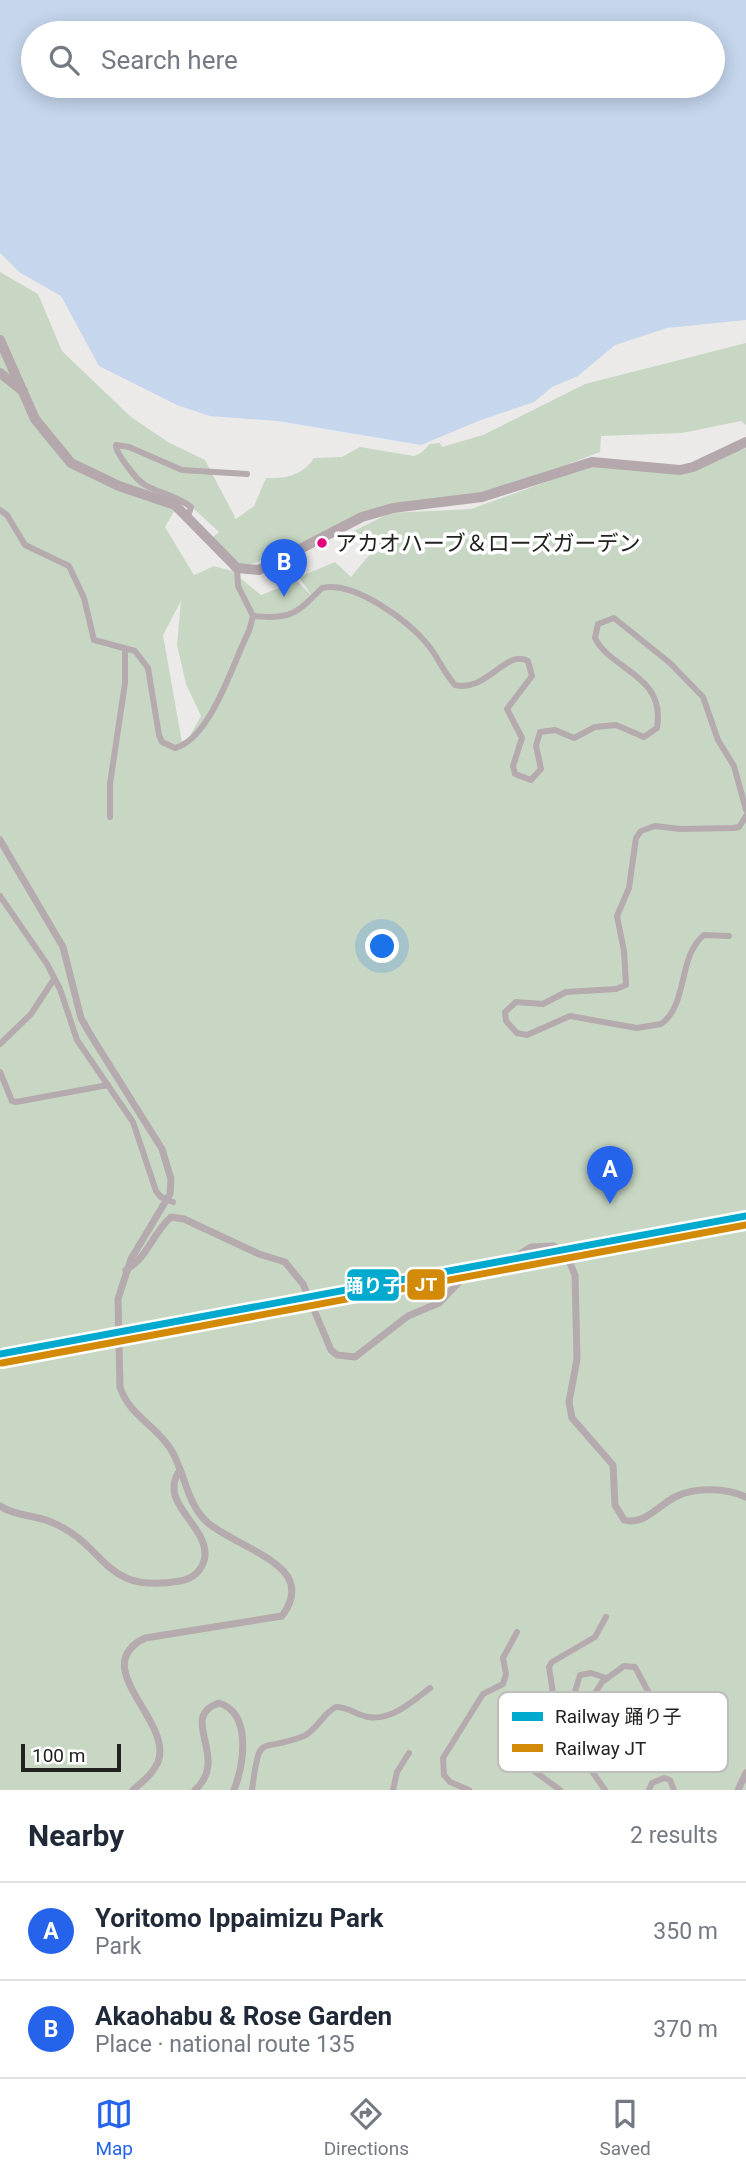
<!DOCTYPE html>
<meta charset="utf-8">
<style>
body{margin:0;font-family:Roboto,"Noto Sans JP",sans-serif;background:#f6f6f7;color:#1f2937}
.scale{position:absolute;left:21px;bottom:18px;width:100px;box-sizing:border-box;padding-left:7px;border:4px solid #222221;border-top:0;font-size:19px;line-height:24px;white-space:nowrap;color:#222221;-webkit-text-stroke:5px #fff;paint-order:stroke}
.you{position:absolute;left:383px;top:947px;width:24px;height:24px;margin:-18px;border:5px solid #fff;border-radius:50%;background:#1a73e8;box-shadow:0 0 0 10px #1a73e833}
.badge{display:grid;place-items:center;width:46px;height:46px;border-radius:50%;background:#2563eb;color:#fff;font-size:23px;font-weight:700}
.pin{position:absolute;translate:-50% -58px;filter:drop-shadow(0 2px 4px #0008)}
.pin::after{content:'';position:absolute;top:37px;width:24px;height:21px;background:inherit;clip-path:polygon(0 0,100% 0,50% 100%)}
.list{margin:0;padding:0;list-style:none}
h2{display:flex;justify-content:space-between;align-items:center;height:91px;margin:0;padding:0 28px;font-size:30px}
h2 small{font-size:23px;font-weight:400;color:#747a83}
.list li{display:grid;grid-template-columns:46px 1fr auto;gap:21px;align-items:center;box-sizing:border-box;height:98px;padding:0 28px;border-top:2px solid #e0e1e3}
.list b{display:block;font-size:26px;white-space:nowrap}
.list p{margin:0;font-size:23px;white-space:nowrap;color:#747a83}
.list em{font-size:23px;font-style:normal;color:#747a83}
.icon{flex:none;width:38px;height:38px;fill:none;stroke:currentColor;stroke-width:2;stroke-linecap:round;stroke-linejoin:round}
.map{position:relative;flex:none;width:746px;height:1790px;overflow:hidden}
.search{position:absolute;background:#fff;box-shadow:0 4px 18px #0003;left:21px;right:21px;top:21px;height:77px;display:flex;align-items:center;gap:18px;box-sizing:border-box;padding:0 24px;border-radius:38px;color:#747a83;font-size:26px}
.sheet{height:287px;background:#fff}
nav{display:flex;justify-content:space-around;align-items:center;box-sizing:border-box;height:98px;border-top:2px solid #e0e1e3;background:#fff;font-size:19px;color:#747a83}
nav a{display:grid;justify-items:center;gap:4px}
nav .on{color:#2563eb}
.map>svg:first-child{display:block}
.green{fill:#c8d7c4;fill-rule:evenodd}
.water{fill:#c5d6ed;fill-rule:evenodd}
.lines{fill:none;stroke-linecap:round;stroke-linejoin:round}
.minor{stroke:#b5aaae;stroke-width:6}
.tertiary{stroke:#b5aaae;stroke-width:7}
.trunk{stroke:#b4a8ac;stroke-width:10}
.minor-bridge{stroke:#b5aaae;stroke-width:6}
.rail-1-casing{stroke:#fff;stroke-width:12}
.rail-2-casing{stroke:#fff;stroke-width:12}
.rail-1{stroke:#00a9ce;stroke-width:7}
.rail-2{stroke:#d38b07;stroke-width:7}
.bus-dot{fill:#e5007d;stroke:#fff;stroke-width:2.5}
.labels{text-anchor:middle;dominant-baseline:central;stroke-width:7;stroke-linejoin:round;paint-order:stroke}
.bus-label{font-size:22px;fill:#222221;stroke:#fff;text-anchor:start}
.key{fill:#fff;stroke:#bdbdbc;stroke-width:2}
.key-label{font-size:19px;fill:#222221}
.line-badge{stroke:#fff;stroke-width:2.5}
.badge-label{font-size:19px;text-anchor:middle;font-weight:bold;fill:#fff}
</style>
<div class="map">
<svg width="746" height="1790" viewBox="0 0 746 1790">
<rect width="100%" height="100%" fill="#ebeae9"/>
<!-- green -->
<path class="green" d="M0,272L38,294L62,351L131,417L168,442L205,460L236,519L254,506L266,478C286,479 303,475 314,458L342,457L360,447L414,456L421,453L430,444L440,443L442,447L483,435L585,384L746,343V425L741,421L682,433L601,436L600,452L497,492L362,517L233,572L261,595L297,581L312,596L299,577L335,562L351,577L370,554L352,532L390,513L471,509L604,461L679,472L746,448V1790H0ZM182,498L219,532L213,537L232,571L214,566L194,575L165,527ZM181,601L177,645L186,684L201,716L183,748L163,635Z"/>
<!-- water -->
<path class="water" d="M0,0H746V320L667,328L615,345L578,376L552,387L534,402L481,420L421,445L278,421L210,416L177,405L99,366L61,296L19,272L0,253ZM713,33V86H33V33Z"/>
<g class="lines">
<!-- minor -->
<g class="minor">
<path d="M0,510L7,515L25,545L69,566L84,598L94,640L135,651L148,668L159,735L162,742L175,748C211,739 233,662 249,631L253,616L238,586L237,568"/>
<path d="M188,516L191,507C175,495 161,494 145,485C137,481 115,452 116,445L129,447L182,470L247,474"/>
<path d="M253,616C290,620 296,614 322,588C354,581 408,620 428,645C438,657 444,673 455,685C486,693 507,648 528,661L532,676L507,709L522,738L513,766L515,774L531,780L541,769L536,746L540,732L555,730L574,738L595,727L616,725L644,737L657,728C666,674 611,671 595,638L598,624L614,618L670,663L703,697L718,740L734,766L746,810"/>
<path d="M110,817V784L125,683V649"/>
<path d="M0,896L47,964L60,989L77,1040L133,1122L156,1191L161,1197"/>
<path d="M729,936L704,935C677,957 689,1004 661,1024L637,1028L570,1016L527,1035L517,1033L506,1021L505,1012L516,1002L543,1004L566,992L616,989L626,985L624,951L617,916L629,888L636,838L641,831L655,826L680,829L733,828L739,827L746,816"/>
<path d="M0,1044L31,1014L54,979"/>
<path d="M0,1072L12,1101L16,1102L108,1085"/>
<path d="M520,1759C518,1718 545,1726 570,1708L580,1675L591,1673L606,1678"/>
<path d="M252,1790C260,1730 258,1754 304,1736C317,1730 323,1713 336,1707C349,1707 356,1715 368,1717C391,1721 413,1701 430,1688"/>
<path d="M393,1790L397,1772L409,1753"/>
<path d="M469,1790L450,1782L444,1775L443,1758L483,1694L503,1684L506,1674L503,1658L517,1632"/>
<path d="M560,1790L511,1754L506,1739L553,1693L549,1667L552,1662L595,1637L606,1617"/>
<path d="M605,1790L571,1741L575,1728L589,1715L592,1698L602,1682L624,1666L635,1667L658,1710"/>
<path d="M649,1790L652,1783L664,1778L670,1780L674,1790"/>
</g>
<!-- tertiary -->
<g class="tertiary">
<path d="M0,840L63,947L81,1018L90,1034L162,1149L171,1179L170,1194L131,1259L118,1299L120,1387C129,1415 154,1424 170,1448C185,1471 186,1504 208,1523C230,1541 274,1555 288,1577C296,1591 291,1604 282,1616L145,1638C86,1667 174,1721 158,1762C153,1774 142,1782 133,1790"/>
<path d="M126,1270C148,1257 152,1234 171,1217L184,1219L259,1254L285,1262L303,1284L331,1350L337,1355L355,1357L408,1316L439,1303L461,1280L472,1274L499,1267L531,1247L554,1246L568,1258L575,1275L577,1359L569,1402L572,1418L613,1465L615,1505L624,1520C645,1526 659,1504 677,1496C696,1487 727,1488 746,1497"/>
<path d="M0,1506C15,1516 34,1515 51,1522C108,1545 101,1595 180,1581C193,1579 203,1570 205,1556C207,1524 157,1503 180,1470"/>
<path d="M195,1790C231,1758 177,1717 219,1703C252,1713 244,1764 234,1790"/>
<path d="M738,1790L746,1773"/>
</g>
<!-- trunk -->
<g class="trunk">
<path d="M0,340L35,419L71,463L119,486L175,505L237,568L259,570L362,517L393,508L482,497L592,462L680,470L693,467L746,442"/>
<path d="M0,373L23,391"/>
</g>
<!-- minor-bridge -->
<path class="minor-bridge" d="M161,1197L173,1202"/>
<!-- rail-1 casing -->
<g class="rail-1-casing">
<path id="rail-1" d="M0,1354L746,1216"/>
</g>
<!-- rail-2 casing -->
<g class="rail-2-casing">
<path id="rail-2" d="M2,1363L746,1225"/>
</g>
<!-- rail-1 -->
<use href="#rail-1" class="rail-1"/>
<!-- rail-2 -->
<use href="#rail-2" class="rail-2"/>
</g>
<!-- markers -->
<circle class="bus-dot" cx="322" cy="543" r="6"/>
<g class="labels">
<!-- bus labels -->
<g class="bus-label">
<text x="335" y="543">アカオハーブ＆ローズガーデン</text>
</g>
</g>
<!-- legend -->
<rect x="498" y="1692" width="230" height="80" rx="10" class="key"/>
<rect x="512" y="1712" width="31" height="9" fill="#00a9ce"/>
<rect x="512" y="1744" width="31" height="8" fill="#d38b07"/>
<g class="key-label">
<text x="555" y="1723">Railway 踊り子</text>
<text x="555" y="1755">Railway JT</text>
</g>
<g class="line-badge">
<rect x="406" y="1268" width="40" height="33" rx="7" fill="#d38b07"/>
<rect x="346" y="1268" width="54" height="34" rx="7" fill="#00a9ce"/>
</g>
<g class="badge-label">
<text x="426" y="1291">JT</text>
<text x="373" y="1292">踊り子</text>
</g>
</svg>
<div class="scale">100 m</div>
<div class="you"></div>
<div class="pin badge" style="left:610px;top:1204px">A</div>
<div class="pin badge" style="left:284px;top:597px">B</div>
<div class="search"><svg class="icon" aria-label="search" viewBox="0 0 24 24"><circle cx="10" cy="10" r="6"/><path d="M15 15l6 6"/></svg>Search here</div>
</div>
<section class="sheet">
<h2>Nearby<small>2 results</small></h2>
<ul class="list">
<li><span class="badge">A</span><div><b>Yoritomo Ippaimizu Park</b><p>Park</p></div><em>350 m</em></li>
<li><span class="badge">B</span><div><b>Akaohabu &amp; Rose Garden</b><p>Place · national route 135</p></div><em>370 m</em></li>
</ul>
</section>
<nav>
<a class="on"><svg class="icon" aria-label="map" viewBox="0 0 24 24"><path d="M3 6l6-2 6 2 6-2v14l-6 2-6-2-6 2zM9 4v14M15 6v14"/></svg>Map</a>
<a><svg class="icon" aria-label="directions" viewBox="0 0 24 24"><path d="M12 3l9 9-9 9-9-9zM9 14v-3h6M13 9l2 2-2 2"/></svg>Directions</a>
<a><svg class="icon" aria-label="saved" viewBox="0 0 24 24"><path d="M7 4h10v16l-5-4-5 4z"/></svg>Saved</a>
</nav>
